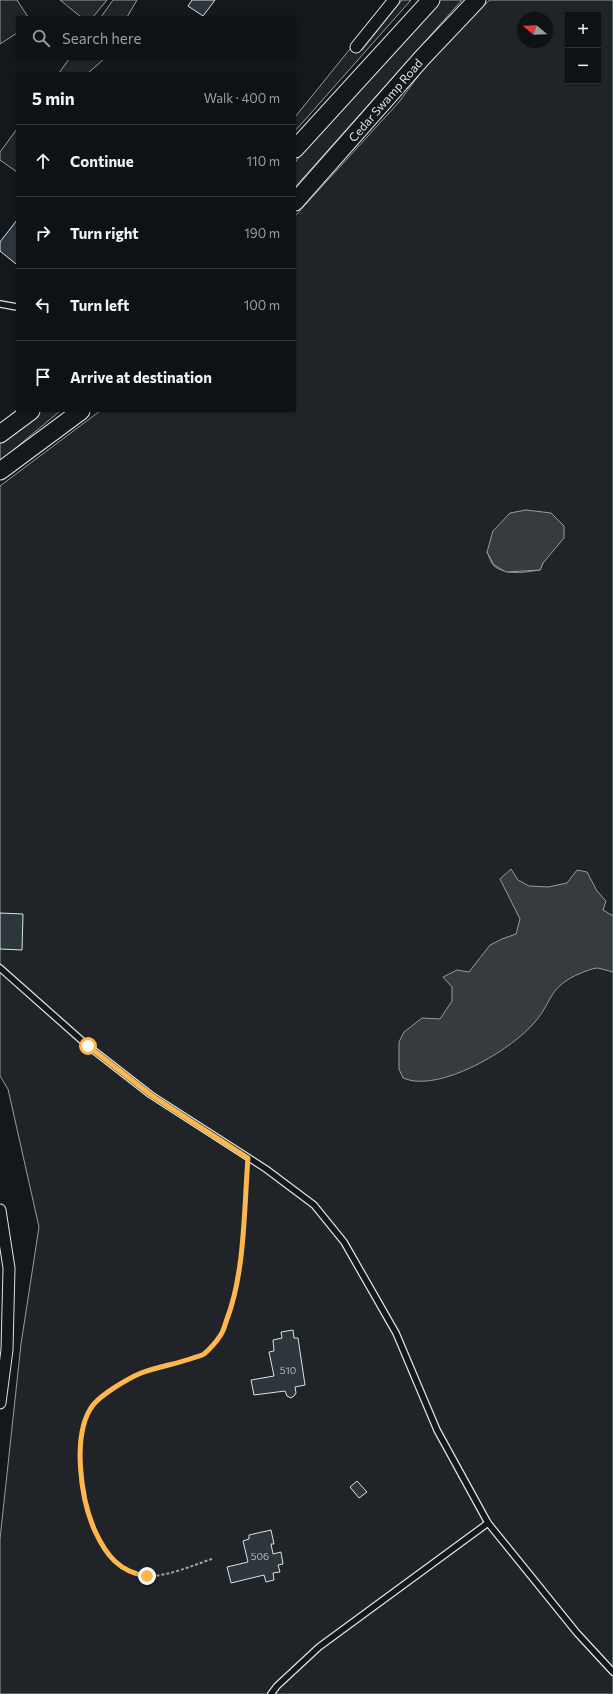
<!DOCTYPE html>
<meta charset="utf-8">
<style>
body{margin:0;font-family:Commissioner,sans-serif;background:#181b1e;color:#f1f3f6}
.controls{position:absolute;right:12px;top:12px;display:grid;overflow:hidden;border-radius:0px;box-shadow:0 1px 3px #0004}
.controls button{width:36px;height:36px;display:grid;place-items:center;padding:0;border:0;border-bottom:1px solid #2f3234;background:#0f1215;color:#f1f3f6;font:20px sans-serif}
.compass{position:absolute;left:517px;top:12px;width:36px;height:36px;border-radius:50%;background:#0f1215;box-shadow:0 1px 3px #0004;rotate:289deg}
.stop{position:absolute;width:12px;height:12px;margin:-9px;border:3px solid #ffb74d;border-radius:50%;background:#fff}
.stop.end{background:#ffb74d;border-color:#fff;box-shadow:0 1px 4px #0008}
.list{margin:0;padding:0;list-style:none}
h2{display:flex;justify-content:space-between;align-items:center;height:52px;margin:0;padding:0 16px;font-size:17px}
h2 small{font-size:13px;font-weight:400;color:#9b9ea0}
.list li{display:grid;grid-template-columns:26px 1fr auto;gap:12px;align-items:center;box-sizing:border-box;height:72px;padding:0 16px;border-top:1px solid #2f3234}
.list b{display:block;font-size:15px;white-space:nowrap}
.list em{font-size:13px;font-style:normal;color:#9b9ea0}
.icon{flex:none;width:22px;height:22px;fill:none;stroke:currentColor;stroke-width:2;stroke-linecap:round;stroke-linejoin:round}
.map{position:relative;flex:none;width:613px;height:1694px;overflow:hidden}
.search{position:absolute;background:#0f1215;box-shadow:0 1px 3px #0004;left:16px;top:16px;width:280px;height:44px;display:flex;align-items:center;gap:10px;box-sizing:border-box;padding:0 14px;border-radius:0px;color:#9b9ea0;font-size:15px}
.panel{position:absolute;background:#0f1215;box-shadow:0 1px 3px #0004;left:16px;top:72px;width:280px;height:340px;border-radius:0px}
.map>svg:first-child{display:block}
.green{fill:#202428;stroke:#939e99;fill-rule:evenodd}
.parking{fill:#24282b;stroke:#939e99}
.water{fill:#363b3e;stroke:#939e99}
.building{fill:#2c363c;stroke:#d8e6dc}
.lines{fill:none;stroke-linecap:round;stroke-linejoin:round}
.service-casing{stroke:#d8e6dc;stroke-width:8}
.minor-casing{stroke:#d8e6dc;stroke-width:13}
.primary-casing{stroke:#d8e6dc;stroke-width:19}
.path{stroke:#9da8a2;stroke-width:2;stroke-dasharray:3 2;stroke-linecap:butt}
.service{stroke:#14181c;stroke-width:5.5}
.minor{stroke:#14181c;stroke-width:11}
.primary{stroke:#14181c;stroke-width:17}
.route{stroke:#ffb74d;stroke-width:5}
.labels{text-anchor:middle;dominant-baseline:central;stroke-width:3;stroke-linejoin:round;paint-order:stroke}
.number-label{font-size:10px;fill:#adbab4}
.street-label{font-size:12px;fill:#d8e6dc;stroke:#14181c}
</style>
<div class="map">
<svg width="613" height="1694" viewBox="0 0 613 1694">
<rect width="100%" height="100%" fill="#14181c"/>
<!-- green -->
<g class="green">
<path d="M0,0H17L28,17H17V33L0,44Z"/>
<path d="M113,0H137L127,17H101Z"/>
<path d="M402,0H411L295,131V117L354,44L356,47L362,50Z"/>
<path d="M440,0H462L295,187V163L298,158Z"/>
<path d="M490,0H613V1694H0V1539L21,1344L39,1227L8,1089L0,1076V486L100,411H295V216L399,102L430,60L478,10ZM568,15H598V81H568ZM523,18H547V42H523ZM487,552L543,563L540,570C525,572 507,576 494,566C491,563 489,556 487,552Z"/>
<path d="M69,59H104L88,73H59Z"/>
<path d="M17,129V172L0,160V152Z"/>
<path d="M40,411H60L0,461V441Z"/>
</g>
<!-- parking -->
<path class="parking" d="M60,0H107L93,17H81Z"/>
<!-- water -->
<g class="water">
<path d="M526,510L551,513L564,526V538L543,563L540,570L506,572L494,565L487,552L493,531L510,513Z"/>
<path d="M511,869L518,880L529,886L548,887L567,883L577,870L587,872L597,891L606,901L603,910L613,916V972C608,971 603,969 598,968C593,968 586,971 581,973C548,987 554,999 535,1022C512,1049 451,1085 415,1081C411,1081 407,1079 403,1078L399,1069V1042L404,1032L422,1018L440,1019L452,1001V987L443,977L457,970L469,972L490,945L502,939L516,934L520,919L500,879Z"/>
</g>
<!-- building -->
<g class="building">
<path d="M192,0H215L203,16L188,6Z"/>
<path d="M17,220V263L16,264L0,251V242Z"/>
<path d="M0,913L23,914L22,950L0,949Z"/>
<path d="M293,1330L294,1338H298L305,1385L295,1387L296,1393L294,1396L291,1398L287,1396L285,1391L254,1395L251,1380L274,1376L269,1352L274,1351L273,1340L282,1338L281,1332Z"/>
<path d="M357,1481L367,1492L359,1498L350,1487Z"/>
<path d="M271,1530L274,1544H271L273,1554L281,1552L283,1564L278,1565L280,1572L273,1573L274,1580L266,1582L264,1575L231,1583L227,1567L248,1562L243,1541L249,1539V1535Z"/>
</g>
<g class="lines">
<!-- service casing -->
<g class="service-casing">
<g id="service">
<path d="M0,304L17,307"/>
<path d="M0,968L88,1046L151,1095L266,1169L314,1205L344,1242L396,1333L437,1430L488,1523L577,1633L613,1672"/>
<path d="M271,1694L277,1686L319,1647L488,1523"/>
</g>
</g>
<!-- minor casing -->
<g class="minor-casing">
<g id="minor">
<path d="M356,47L394,0"/>
<path d="M0,1210L9,1268L7,1350L0,1403"/>
</g>
</g>
<!-- primary casing -->
<g class="primary-casing">
<g id="primary">
<path d="M295,149L431,0"/>
<path d="M295,202L422,58L477,0"/>
<path d="M0,434L31,411"/>
<path d="M0,471L81,411"/>
</g>
</g>
<!-- path -->
<path class="path" d="M212,1559C190,1566 157,1582 133,1574C87,1558 63,1440 94,1405C105,1392 126,1379 141,1373C170,1362 201,1365 221,1336C224,1331 225,1324 227,1319C245,1273 244,1215 247,1167"/>
<!-- service -->
<use href="#service" class="service"/>
<!-- minor -->
<use href="#minor" class="minor"/>
<!-- primary -->
<use href="#primary" class="primary"/>
</g>
<g class="lines">
<!-- route -->
<path class="route" d="M88,1046L151,1095L248,1158C244,1208 245,1272 227,1319C225,1324 224,1331 220,1336C217,1341 209,1350 204,1354C201,1356 196,1357 193,1358C176,1364 157,1367 141,1373C127,1379 102,1394 93,1405C71,1434 81,1500 95,1531C106,1555 119,1572 147,1576"/>
</g>
<g class="labels">
<!-- number labels -->
<g class="number-label">
<text x="288" y="1370">510</text>
<text x="260" y="1556">506</text>
</g>
<!-- street labels -->
<g class="street-label">
<text transform="translate(385 100) rotate(-49)">Cedar Swamp Road</text>
</g>
</g>
</svg>
<div class="controls">
<button>+</button>
<button>−</button>
</div>
<svg class="compass" viewBox="-18 -18 36 36"><path d="M0-13l5 13h-10z" fill="#e53935"/><path d="M0 13l5-13h-10z" fill="#9b9ea0"/></svg>
<div class="stop" style="left:88px;top:1046px"></div>
<div class="stop end" style="left:147px;top:1576px"></div>
<div class="search"><svg class="icon" aria-label="search" viewBox="0 0 24 24"><circle cx="10" cy="10" r="6"/><path d="M15 15l6 6"/></svg>Search here</div>
<section class="panel">
<h2>5 min<small>Walk · 400 m</small></h2>
<ul class="list">
<li><svg class="icon" aria-label="ahead" viewBox="0 0 24 24"><path d="M12 20V5M6 11l6-6 6 6"/></svg><div><b>Continue</b></div><em>110 m</em></li>
<li><svg class="icon" aria-label="right" viewBox="0 0 24 24"><path d="M7 20v-9h11M14 6l5 5-5 5"/></svg><div><b>Turn right</b></div><em>190 m</em></li>
<li><svg class="icon" aria-label="left" viewBox="0 0 24 24"><path d="M17 20v-9H6M10 6l-5 5 5 5"/></svg><div><b>Turn left</b></div><em>100 m</em></li>
<li><svg class="icon" aria-label="arrive" viewBox="0 0 24 24"><path d="M6 21V4h12l-3 4 3 4H6"/></svg><div><b>Arrive at destination</b></div></li>
</ul>
</section>
</div>
